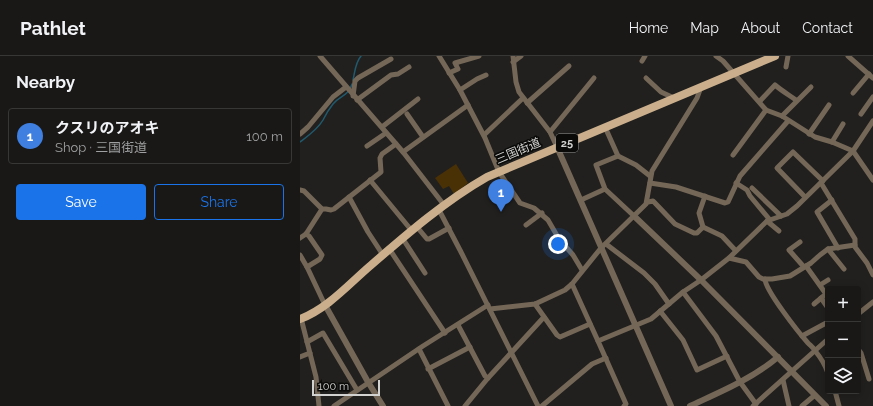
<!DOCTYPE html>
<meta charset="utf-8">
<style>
body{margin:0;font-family:Raleway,"Noto Sans JP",sans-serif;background:#22211f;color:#f1f3f6}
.controls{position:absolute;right:12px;bottom:12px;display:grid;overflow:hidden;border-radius:4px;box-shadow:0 2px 10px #0003}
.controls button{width:36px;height:36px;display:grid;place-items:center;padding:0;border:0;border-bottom:1px solid #373735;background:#191816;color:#f1f3f6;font:20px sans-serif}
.scale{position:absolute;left:12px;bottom:10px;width:68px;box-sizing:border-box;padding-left:4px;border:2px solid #d2d2d0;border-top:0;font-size:11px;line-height:14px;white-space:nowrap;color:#d2d2d0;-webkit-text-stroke:3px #0a0a09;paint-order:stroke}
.you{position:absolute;left:258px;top:188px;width:14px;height:14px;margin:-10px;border:3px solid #fff;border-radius:50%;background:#1a73e8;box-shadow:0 0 0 6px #1a73e833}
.badge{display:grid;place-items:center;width:26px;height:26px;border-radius:50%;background:#1a73e8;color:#fff;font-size:13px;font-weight:700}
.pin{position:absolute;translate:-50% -33px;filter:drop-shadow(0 1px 2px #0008)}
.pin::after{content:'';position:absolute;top:21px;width:14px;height:12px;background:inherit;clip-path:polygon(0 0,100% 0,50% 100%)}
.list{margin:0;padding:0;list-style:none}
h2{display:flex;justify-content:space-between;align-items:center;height:52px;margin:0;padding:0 16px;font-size:17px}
h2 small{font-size:13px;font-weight:400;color:#9fa0a1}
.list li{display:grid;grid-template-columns:26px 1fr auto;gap:12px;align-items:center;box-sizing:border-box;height:56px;margin:0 8px 8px;padding:0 8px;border:1px solid #373735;border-radius:4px}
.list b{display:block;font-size:15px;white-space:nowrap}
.list p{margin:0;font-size:13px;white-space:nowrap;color:#9fa0a1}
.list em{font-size:13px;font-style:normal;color:#9fa0a1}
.actions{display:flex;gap:8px;padding:12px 16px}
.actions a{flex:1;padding:9px 0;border:1px solid #1a73e8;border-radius:4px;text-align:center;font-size:14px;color:#1a73e8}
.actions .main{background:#1a73e8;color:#fff}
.icon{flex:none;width:22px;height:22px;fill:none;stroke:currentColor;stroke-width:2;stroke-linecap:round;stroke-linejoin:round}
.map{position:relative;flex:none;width:573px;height:350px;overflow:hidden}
header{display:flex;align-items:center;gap:24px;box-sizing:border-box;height:56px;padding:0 20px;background:#191816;border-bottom:1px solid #373735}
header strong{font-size:19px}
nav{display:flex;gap:22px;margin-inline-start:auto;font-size:14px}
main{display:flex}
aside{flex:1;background:#191816}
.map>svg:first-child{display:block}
.green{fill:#493005}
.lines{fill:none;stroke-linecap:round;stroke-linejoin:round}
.stream{stroke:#205a6e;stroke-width:1.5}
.minor{stroke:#746757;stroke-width:5}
.tertiary{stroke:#746757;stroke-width:6}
.primary{stroke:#cbaf8c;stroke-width:8}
.labels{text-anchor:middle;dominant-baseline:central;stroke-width:3;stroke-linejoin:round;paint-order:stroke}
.shield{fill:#0a0a09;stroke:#969694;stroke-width:1}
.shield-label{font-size:11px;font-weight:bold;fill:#d2d2d0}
.street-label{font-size:12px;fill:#d2d2d0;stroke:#0a0a09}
</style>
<header>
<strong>Pathlet</strong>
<nav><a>Home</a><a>Map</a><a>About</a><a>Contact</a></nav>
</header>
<main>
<aside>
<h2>Nearby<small></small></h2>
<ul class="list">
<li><span class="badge" style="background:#3f7fe0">1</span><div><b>クスリのアオキ</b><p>Shop · 三国街道</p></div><em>100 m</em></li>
</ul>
<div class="actions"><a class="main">Save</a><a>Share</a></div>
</aside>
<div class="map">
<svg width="573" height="350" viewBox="0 0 573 350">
<rect width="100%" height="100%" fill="#21201e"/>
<!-- green -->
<path class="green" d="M156,108L168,127L154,138L149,130L143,133L135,122Z"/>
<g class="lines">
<!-- stream -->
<g class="stream">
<path d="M53,24C55,16 55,7 61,0"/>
<path d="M0,86C8,80 18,73 23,64C26,58 29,53 33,48C40,39 48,41 52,28"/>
</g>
<!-- minor -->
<g class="minor">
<path d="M20,0L103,96L144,149"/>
<path d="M139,0L160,34L185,82L199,116L220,147L234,152L248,164L259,183L273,199L282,214"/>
<path d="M213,0L216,26L219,36L250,76L257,91"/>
<path d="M416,0L423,5L466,54L482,60L515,81L532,86L553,95L573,124"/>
<path d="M548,0L573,22"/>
<path d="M342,5L345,0"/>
<path d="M213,6L221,0"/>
<path d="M486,11L488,0"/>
<path d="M149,17L158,13L155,7L179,0"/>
<path d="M346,22L361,36L374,42"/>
<path d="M160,34L177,23L186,19"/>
<path d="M553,37L569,18"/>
<path d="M53,40L55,25L58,22L91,3"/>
<path d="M57,44L91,19L98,18L109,11"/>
<path d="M460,45L475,29C482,35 489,39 496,44"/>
<path d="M227,47L269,10"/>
<path d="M107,58L123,81"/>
<path d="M561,58L573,41"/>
<path d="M482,60L511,31"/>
<path d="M82,71L118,43"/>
<path d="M305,71L318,100"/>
<path d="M250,76L294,22"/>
<path d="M0,78L8,71L33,41L46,31"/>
<path d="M509,78L529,49"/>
<path d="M184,79L223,42"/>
<path d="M532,86L543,68"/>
<path d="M67,90L86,77"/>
<path d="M103,96L168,49"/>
<path d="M433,99L466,54"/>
<path d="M70,124L112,175"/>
<path d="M350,127L376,131L425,147L428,146L440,120L488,65"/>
<path d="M436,127L447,134L450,140L470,164"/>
<path d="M521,127L555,183V191L567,207L573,219"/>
<path d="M452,132L481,160"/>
<path d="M0,134L4,135L22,153H26L31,154L34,153L81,116L80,102L82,98L96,88"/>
<path d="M49,141L68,176L83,199"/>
<path d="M505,141L477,112L493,96L523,125"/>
<path d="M281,144L305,133"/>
<path d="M532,144L517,156L538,192"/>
<path d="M348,146L353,145L355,147L375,168L394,177H397L403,171L422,180L436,195"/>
<path d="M139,154L161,196L238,350"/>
<path d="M334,160L305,133L296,109L318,100L336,109L350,120"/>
<path d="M467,165L479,175"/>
<path d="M226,169L242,157"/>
<path d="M117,171L127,183H129L149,172"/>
<path d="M403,171L399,157L405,140"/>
<path d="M6,178L9,180L22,199L20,203L7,211"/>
<path d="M0,182L6,178L22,153"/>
<path d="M103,183L125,217"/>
<path d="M500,186L489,194L504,211"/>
<path d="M306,188L344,217L355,228L369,248"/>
<path d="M528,193L544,213"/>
<path d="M90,194L145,277"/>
<path d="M0,199L7,211L25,249"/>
<path d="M429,202L446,206L459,221L463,223H472L490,220L511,207L520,199L528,193L555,189"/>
<path d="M506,210L526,238L514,248"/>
<path d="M465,223C465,234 499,277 508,287C511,290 514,292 516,296C521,302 525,309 528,317"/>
<path d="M272,228L298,285"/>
<path d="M520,229L528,224"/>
<path d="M383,236L416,280L440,326L456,348"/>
<path d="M521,242L528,252"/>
<path d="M235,248L257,279L260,281L290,268"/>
<path d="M190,253L235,248L265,234L272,228L301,192L346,148L352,115L397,42L401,31"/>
<path d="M360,255L383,284L397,314L427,300"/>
<path d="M558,258L573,246"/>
<path d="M1,262L16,321L19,350"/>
<path d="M158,269L185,320L188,322"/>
<path d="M502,280L528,266"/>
<path d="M7,286L23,277L57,334"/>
<path d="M119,293L148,350"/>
<path d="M558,293L561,297L569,323"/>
<path d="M0,301L10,297"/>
<path d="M128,313L170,291"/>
<path d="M483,324L489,350"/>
<path d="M535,335L539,350"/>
<path d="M34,350L123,290L188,249"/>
<path d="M165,350L188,322L244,261"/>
<path d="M242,350L292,308L306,302"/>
<path d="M324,350L326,348L298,285L351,263L383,236L401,224L429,202L467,165L487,158L497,150L553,95L573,65"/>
<path d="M453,350L528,283"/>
<path d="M502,350L515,339"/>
</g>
<!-- tertiary -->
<g class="tertiary">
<path d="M257,91L371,350"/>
<path d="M334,160L401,224L526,350"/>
<path d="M25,249L68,326L83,350"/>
<path d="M390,350C420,336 452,323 478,301"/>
</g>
<!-- primary -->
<path class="primary" d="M0,263C27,253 49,228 70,210C107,178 145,145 187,121L475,0"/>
</g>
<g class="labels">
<!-- shield labels -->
<rect class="shield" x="256" y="78" width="22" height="18" rx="3"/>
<g class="shield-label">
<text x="267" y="87">25</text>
</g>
<!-- street labels -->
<g class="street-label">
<text transform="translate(218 95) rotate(-23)">三国街道</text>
</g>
</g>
</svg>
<div class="controls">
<button>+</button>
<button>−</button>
<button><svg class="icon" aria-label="layers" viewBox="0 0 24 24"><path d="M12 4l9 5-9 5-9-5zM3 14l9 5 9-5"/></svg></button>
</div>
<div class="scale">100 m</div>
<div class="you"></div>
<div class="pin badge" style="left:201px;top:156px;background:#3f7fe0">1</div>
</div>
</main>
